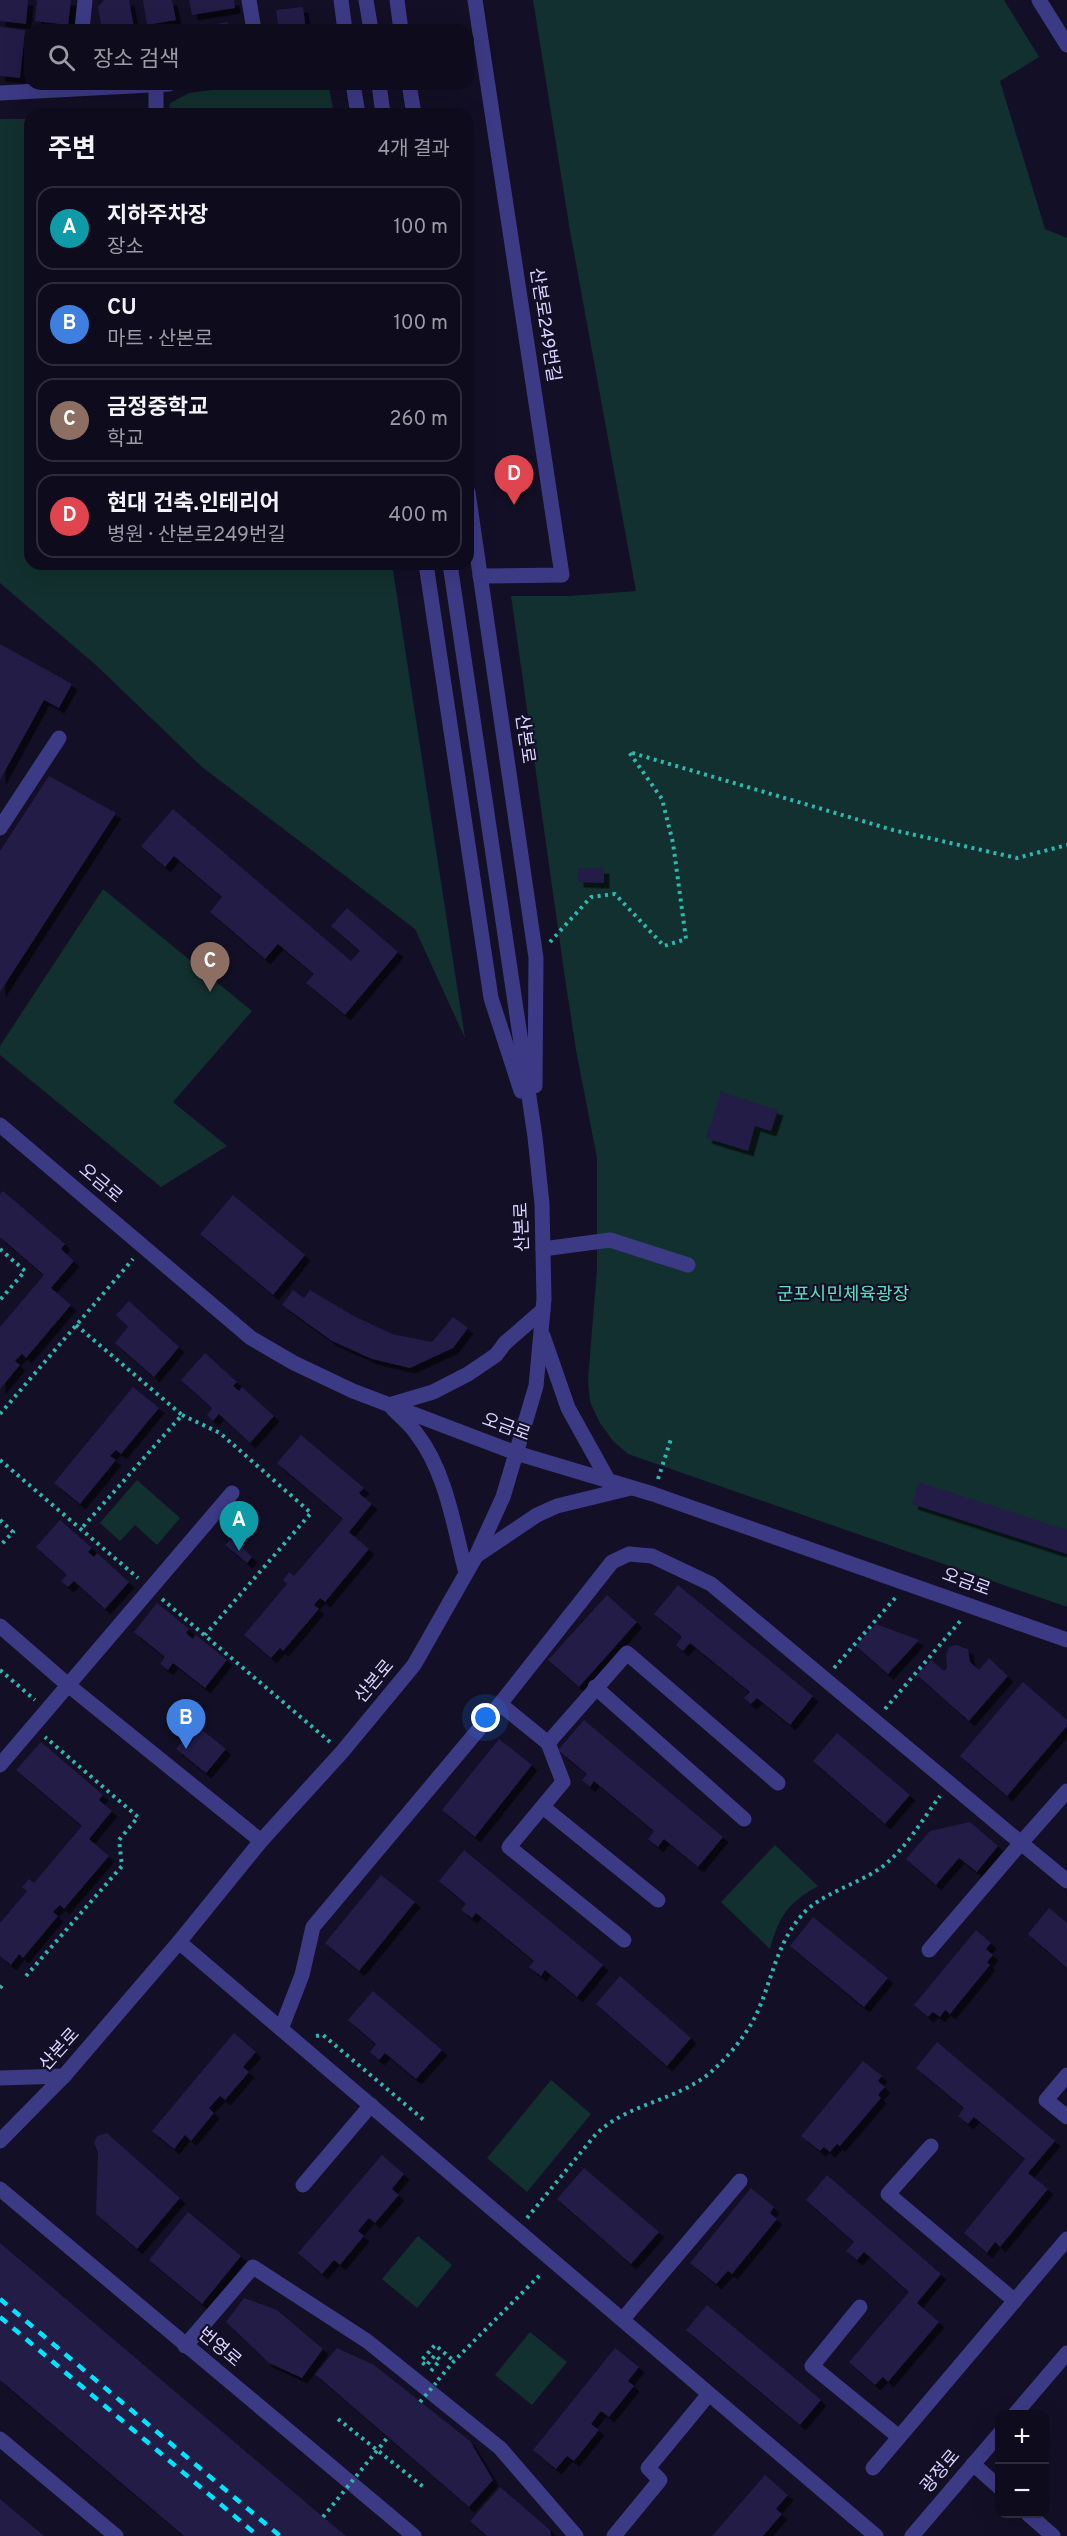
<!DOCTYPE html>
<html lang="ko">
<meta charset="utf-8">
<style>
body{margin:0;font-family:Overpass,"Noto Sans KR",sans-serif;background:#1c1929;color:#f1f3f6}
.controls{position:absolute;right:18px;bottom:18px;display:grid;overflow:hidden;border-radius:12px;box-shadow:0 6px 24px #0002}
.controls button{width:54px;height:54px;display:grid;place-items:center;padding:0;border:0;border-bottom:2px solid #2e2b3b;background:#0e0b1c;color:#f1f3f6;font:30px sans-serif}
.you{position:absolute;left:486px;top:1718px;width:21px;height:21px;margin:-15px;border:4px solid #fff;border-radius:50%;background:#1a73e8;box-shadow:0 0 0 9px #1a73e833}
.badge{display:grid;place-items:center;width:39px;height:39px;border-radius:50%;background:#7c3aed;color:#fff;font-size:20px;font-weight:700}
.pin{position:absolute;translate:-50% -50px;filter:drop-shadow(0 2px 3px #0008)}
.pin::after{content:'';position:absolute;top:32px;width:21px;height:18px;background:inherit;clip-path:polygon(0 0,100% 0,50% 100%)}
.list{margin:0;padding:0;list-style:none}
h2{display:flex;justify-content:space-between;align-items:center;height:78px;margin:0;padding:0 24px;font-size:26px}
h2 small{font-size:20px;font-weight:400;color:#9b9ba3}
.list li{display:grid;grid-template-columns:39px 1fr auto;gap:18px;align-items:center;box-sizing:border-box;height:84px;margin:0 12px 12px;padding:0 12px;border:2px solid #2e2b3b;border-radius:18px}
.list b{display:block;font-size:22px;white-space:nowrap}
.list p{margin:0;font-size:20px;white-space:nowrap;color:#9b9ba3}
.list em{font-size:20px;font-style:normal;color:#9b9ba3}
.icon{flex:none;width:33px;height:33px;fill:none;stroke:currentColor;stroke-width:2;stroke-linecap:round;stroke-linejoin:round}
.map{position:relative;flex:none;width:1067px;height:2536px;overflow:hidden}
.search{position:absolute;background:#0e0b1c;box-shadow:0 6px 24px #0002;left:24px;top:24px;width:450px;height:66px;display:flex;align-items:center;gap:15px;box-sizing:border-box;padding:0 21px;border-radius:18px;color:#9b9ba3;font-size:22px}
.panel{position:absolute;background:#0e0b1c;box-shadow:0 6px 24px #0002;left:24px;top:108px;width:450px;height:462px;border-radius:18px}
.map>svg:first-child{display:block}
.green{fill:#12302f}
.building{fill:#241b47;filter:url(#shadow)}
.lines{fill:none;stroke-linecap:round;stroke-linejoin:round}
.path{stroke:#2fb8b0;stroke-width:4;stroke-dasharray:3 4.5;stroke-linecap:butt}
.minor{stroke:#3d3a85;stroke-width:15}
.rail{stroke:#00e5ff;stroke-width:4.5;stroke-dasharray:9 8;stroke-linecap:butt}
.path-bridge{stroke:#2fb8b0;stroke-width:4;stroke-dasharray:3 4.5;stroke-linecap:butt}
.labels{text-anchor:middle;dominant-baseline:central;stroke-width:4.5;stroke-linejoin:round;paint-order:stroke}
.street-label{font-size:18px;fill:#d9d4ff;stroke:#130f26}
.park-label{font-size:18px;fill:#5fe0c0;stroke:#130f26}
</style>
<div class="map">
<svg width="1067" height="2536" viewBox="0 0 1067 2536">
<defs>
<filter id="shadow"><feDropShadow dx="5.5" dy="5.5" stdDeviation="0" flood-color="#0009"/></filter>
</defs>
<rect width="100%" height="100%" fill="#130f26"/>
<!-- green -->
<g class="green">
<path d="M533,0H1004L1039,57L1000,81L1045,229L1067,238V1607L628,1454L613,1441L600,1423L590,1402L588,1379L597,1269V1158L576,1050L565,978L511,596H570L636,591L570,231Z"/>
<path d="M257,84H325L329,87L334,114H168L170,103L189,93Z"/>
<path d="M0,119H30V564H392L465,1038L415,929L202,767L97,666L0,583Z"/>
<path d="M103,889L252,1011L173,1102L227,1146L161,1187L0,1055V1046Z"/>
<path d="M137,1480L180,1518L157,1545L135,1525L120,1541L100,1523Z"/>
<path d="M775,1845L818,1886C788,1903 779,1916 770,1949L721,1902Z"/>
<path d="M551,2080L591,2114L527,2192L487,2158Z"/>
<path d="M418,2236L452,2265L417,2308L382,2279Z"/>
<path d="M530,2332L567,2362L532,2405L495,2375Z"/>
</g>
<!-- building -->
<g class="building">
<path d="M0,0H28L26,24L0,21Z"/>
<path d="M37,0H71L68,25L35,21Z"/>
<path d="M104,0H129L134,27L102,30L98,7Z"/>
<path d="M143,0H172L176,20L147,25Z"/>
<path d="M189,0H234L235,8L192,15Z"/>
<path d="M303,7L306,30H279L276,10Z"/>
<path d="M228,22L229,27L237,26L238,30H196V27Z"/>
<path d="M0,27L25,30L20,78L0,76Z"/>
<path d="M0,644L72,684L59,708L44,700L0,780Z"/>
<path d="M49,776L116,813L0,992V851Z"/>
<path d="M173,809L351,961L360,951L331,926L347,908L398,952L345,1015L306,983L314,974L278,944L265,959L210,912L222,897L174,856L165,867L141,846Z"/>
<path d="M604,868V883L578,882V869Z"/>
<path d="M721,1092L778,1110L771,1131L755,1126L748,1151L706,1138Z"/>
<path d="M3,1191L65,1244L61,1249L74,1261L51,1288L71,1305L26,1358L22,1354L15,1361L20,1365L0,1389V1327L44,1275L0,1237V1194Z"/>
<path d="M233,1195L305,1255L273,1295L200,1234Z"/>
<path d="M293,1290L304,1298L310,1290L352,1315L392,1334L432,1342L453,1317L468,1328L453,1348L410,1368L372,1359L332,1341L282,1305Z"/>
<path d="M129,1301L179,1347L154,1377L115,1343L128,1327L116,1315Z"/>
<path d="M205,1353L237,1382L233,1386L239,1391L242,1387L274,1416L250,1443L219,1414L213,1421L207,1415L212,1408L181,1380Z"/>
<path d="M133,1387L159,1408L121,1454L116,1450L110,1456L116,1460L80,1504L54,1483Z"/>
<path d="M301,1435L364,1488L359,1493L372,1504L349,1532L369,1549L325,1602L320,1598L314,1605L319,1609L283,1651L280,1648L271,1658L244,1635L287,1584L283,1580L289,1572L294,1576L343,1519L277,1463Z"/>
<path d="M919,1482L1067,1530V1554L912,1504Z"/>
<path d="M60,1520L92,1548L88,1552L94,1557L97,1553L129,1582L105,1609L74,1581L68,1587L61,1581L67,1575L36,1547Z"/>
<path d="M232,1538L252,1557L247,1563L225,1545Z"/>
<path d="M678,1585L813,1696L790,1725L757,1698L751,1704L744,1698L750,1692L690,1643L683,1651L676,1645L682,1637L654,1614Z"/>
<path d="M607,1595L637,1622L579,1687L548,1660Z"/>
<path d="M157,1603L189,1629L186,1633L193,1639L196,1635L227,1660L205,1688L173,1663L168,1670L160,1664L165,1657L134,1632Z"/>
<path d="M876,1624L919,1640L888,1674L856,1646Z"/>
<path d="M956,1645L968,1649L970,1662L979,1670L989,1658L1008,1676L969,1721L917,1675L931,1660L944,1671L947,1668L946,1655L949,1647Z"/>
<path d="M1023,1682L1067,1720V1726L1007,1796L960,1756Z"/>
<path d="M584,1720L723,1837L698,1867L664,1839L658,1847L648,1839L654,1831L594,1781L590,1787L582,1780L587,1774L558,1750Z"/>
<path d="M196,1725L226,1749L206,1773L176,1749Z"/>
<path d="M837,1733L910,1795L885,1824L813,1761Z"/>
<path d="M499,1739L532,1765L475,1837L442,1810Z"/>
<path d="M41,1742L103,1795L99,1800L112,1811L89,1839L109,1856L64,1909L60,1905L53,1912L58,1916L23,1958L19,1954L11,1965L0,1956V1923L27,1891L22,1887L29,1879L34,1883L82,1826L16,1770Z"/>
<path d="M970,1822L998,1846L977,1872L959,1858L936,1885L906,1859L930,1831Z"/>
<path d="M464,1850L603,1965L577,1997L545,1970L541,1976L529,1967L534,1961L476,1913L472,1918L461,1910L466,1904L439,1881Z"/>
<path d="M381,1875L415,1902L359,1971L325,1943Z"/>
<path d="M1049,1908L1067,1923V1968L1028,1934Z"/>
<path d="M813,1917L888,1978L864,2007L790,1946Z"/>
<path d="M976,1930L991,1943L986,1949L993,1955L987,1962L990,1965L950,2014L945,2010L940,2017L933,2012L928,2017L914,2005Z"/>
<path d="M620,1976L691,2038L667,2066L596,2004Z"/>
<path d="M373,1991L442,2050L416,2079L385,2053L379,2060L370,2052L376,2044L348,2020Z"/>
<path d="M234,2033L256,2052L243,2067L249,2072L225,2100L220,2096L209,2108L214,2113L191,2141L185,2135L174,2149L152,2131Z"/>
<path d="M937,2042L1055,2141L1028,2173L1048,2189L1000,2247L995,2242L987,2253L964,2233L1025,2159L974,2117L968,2124L958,2116L964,2108L916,2068Z"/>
<path d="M863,2061L882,2076L878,2081L885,2087L878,2095L881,2098L840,2146L837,2144L830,2152L824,2147L820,2151L801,2136Z"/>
<path d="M107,2133L180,2198L137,2249L96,2214L98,2152L94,2143L97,2136Z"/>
<path d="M382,2155L404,2174L392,2189L399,2195L375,2223L369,2218L358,2231L364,2236L340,2265L334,2260L322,2274L298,2253Z"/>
<path d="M584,2168L659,2232L631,2264L557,2199Z"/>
<path d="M827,2175L941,2274L917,2303L939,2322L888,2382L883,2377L875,2385L849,2362L909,2292L864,2252L857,2260L846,2251L854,2242L806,2200Z"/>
<path d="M751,2188L774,2207L770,2213L777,2219L732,2274L728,2271L716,2284L690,2263Z"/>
<path d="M188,2212L241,2256L202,2304L149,2260Z"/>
<path d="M0,2243L323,2517L346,2536H184L0,2380Z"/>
<path d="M244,2298L277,2310L323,2349L302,2378L269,2363L226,2322Z"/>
<path d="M707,2305L821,2400L800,2425L686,2330Z"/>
<path d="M337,2348L374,2365L470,2441L493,2480L469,2507L315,2374Z"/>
<path d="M615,2348L639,2367L628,2381L634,2386L609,2417L601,2411L591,2424L599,2430L574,2461L567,2456L556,2469L533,2450Z"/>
<path d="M765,2475L788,2495L776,2509L782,2514L763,2536H712Z"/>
<path d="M500,2487L550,2530L551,2536H487L470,2521Z"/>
<path d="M0,2499L44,2536H0Z"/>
</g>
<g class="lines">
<!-- path -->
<g class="path">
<path d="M550,942L591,897L615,894L664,946L686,939L673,843L662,799L629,752L893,830L1017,858L1067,845"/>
<path d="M0,1249L25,1271L0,1300"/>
<path d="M76,1325L182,1415L81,1529"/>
<path d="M0,1414L133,1259"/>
<path d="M182,1415L220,1433L311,1513L205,1635"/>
<path d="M0,1460L138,1578"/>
<path d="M658,1479L671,1439"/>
<path d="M0,1520L13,1532L0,1546"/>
<path d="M162,1599L330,1742"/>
<path d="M834,1668L896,1597"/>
<path d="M0,1670L35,1700"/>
<path d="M885,1709L962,1619"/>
<path d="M26,1976L122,1866L119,1840L138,1817L45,1737"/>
<path d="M0,1988L3,1984"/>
<path d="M316,2036L323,2035L425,2121"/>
<path d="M527,2218L596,2134C628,2103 677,2101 711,2072C731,2054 750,2031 760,2006C773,1974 778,1943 801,1916C818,1895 855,1885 879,1869C904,1852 922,1820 940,1796"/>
<path d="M431,2371L440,2360L435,2355L426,2366L421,2361L435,2345L454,2361"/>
<path d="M438,2380L454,2361L542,2273"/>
<path d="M338,2419L426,2489"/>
</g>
<!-- minor -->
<g class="minor">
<path d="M249,0L254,30"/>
<path d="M341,0L345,30"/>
<path d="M366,0L371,30"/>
<path d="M397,0L401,30"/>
<path d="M475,0L562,575L480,576"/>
<path d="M1039,0L1067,45"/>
<path d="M82,30L85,0"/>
<path d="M353,84L358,114"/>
<path d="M379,84L383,114"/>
<path d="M409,84L414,114"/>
<path d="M156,86V114"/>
<path d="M0,93L169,84"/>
<path d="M468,492L536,958L535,1086"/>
<path d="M426,564L491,998L521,1091"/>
<path d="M0,828L59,738"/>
<path d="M0,1125L251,1338L294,1363L353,1391L516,1453L653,1494L1067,1640"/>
<path d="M543,1249L610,1240L688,1265"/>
<path d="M543,1336L568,1408L608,1480"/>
<path d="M389,1405L433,1392L468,1374L496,1355L505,1343L543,1310"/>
<path d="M393,1409C401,1417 410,1424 416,1433C446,1471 454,1527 466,1573"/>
<path d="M476,1556L537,1515L557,1506L631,1488"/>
<path d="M0,1626L68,1685L261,1841"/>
<path d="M595,1687L744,1819"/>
<path d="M500,1704L548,1743L627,1653L778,1783"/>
<path d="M548,1743L563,1782L509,1847L624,1940"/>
<path d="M0,1765L232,1493"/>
<path d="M1067,1791L1021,1843L1067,1881"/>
<path d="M543,1807L658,1900"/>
<path d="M179,1942L876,2536"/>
<path d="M281,2029L302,1975L313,1927L500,1704L612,1562L629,1554L652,1556L711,1584L1021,1843L929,1950"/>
<path d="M1067,2075L1046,2100L1067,2117"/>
<path d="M0,2078L64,2076"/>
<path d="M0,2141L64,2076L179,1942L261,1841L342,1752L414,1665L476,1556L503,1497L536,1386L544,1299L542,1204L535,1137L450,564"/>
<path d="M931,2146L888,2194L1015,2301"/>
<path d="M303,2185L371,2105"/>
<path d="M0,2189L414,2536"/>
<path d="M860,2307L812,2366L899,2437"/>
<path d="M623,2319L740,2181"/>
<path d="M185,2346L253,2267L367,2341L500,2448L576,2536"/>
<path d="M1015,2414L1067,2353"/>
<path d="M0,2439L116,2536"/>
<path d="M973,2464L1000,2488"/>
<path d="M873,2468L1067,2239"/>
<path d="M1028,2514L1053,2536"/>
<path d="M614,2536L660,2480L648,2468L709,2394"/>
<path d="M912,2536L1000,2433"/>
</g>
<!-- rail -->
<g class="rail">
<path d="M0,2299L280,2536"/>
<path d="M0,2317L258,2536"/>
</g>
<!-- path-bridge -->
<g class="path-bridge">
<path d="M420,2402L436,2383"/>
<path d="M323,2517L388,2437"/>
</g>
</g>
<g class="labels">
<!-- street labels -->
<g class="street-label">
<text transform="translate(544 325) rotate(81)">산본로249번길</text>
<text transform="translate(524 739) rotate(82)">산본로</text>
<text transform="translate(100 1184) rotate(40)">오금로</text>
<text transform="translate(523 1227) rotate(-92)">산본로</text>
<text transform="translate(506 1428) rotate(20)">오금로</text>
<text transform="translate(966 1583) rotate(20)">오금로</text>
<text transform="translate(375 1682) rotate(-50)">산본로</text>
<text transform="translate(60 2050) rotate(-48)">산본로</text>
<text transform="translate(219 2348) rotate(40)">번영로</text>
<text transform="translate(941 2472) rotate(-50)">광정로</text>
</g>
<!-- park labels -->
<g class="park-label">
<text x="843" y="1295">군포시민체육광장</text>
</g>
</g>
</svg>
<div class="controls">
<button>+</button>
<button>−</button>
</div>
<div class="you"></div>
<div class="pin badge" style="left:239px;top:1551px;background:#0f9aa8">A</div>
<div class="pin badge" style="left:186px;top:1749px;background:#3f7fe0">B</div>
<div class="pin badge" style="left:210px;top:992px;background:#8d6e63">C</div>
<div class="pin badge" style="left:514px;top:505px;background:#e0444e">D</div>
<div class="search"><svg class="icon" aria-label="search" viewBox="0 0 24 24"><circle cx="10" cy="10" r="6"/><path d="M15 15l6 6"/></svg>장소 검색</div>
<section class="panel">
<h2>주변<small>4개 결과</small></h2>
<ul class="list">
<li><span class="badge" style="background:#0f9aa8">A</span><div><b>지하주차장</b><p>장소</p></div><em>100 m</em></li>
<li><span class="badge" style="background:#3f7fe0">B</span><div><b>CU</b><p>마트 · 산본로</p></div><em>100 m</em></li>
<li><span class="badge" style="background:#8d6e63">C</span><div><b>금정중학교</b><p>학교</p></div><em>260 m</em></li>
<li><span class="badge" style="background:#e0444e">D</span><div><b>현대 건축.인테리어</b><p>병원 · 산본로249번길</p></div><em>400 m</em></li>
</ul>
</section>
</div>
